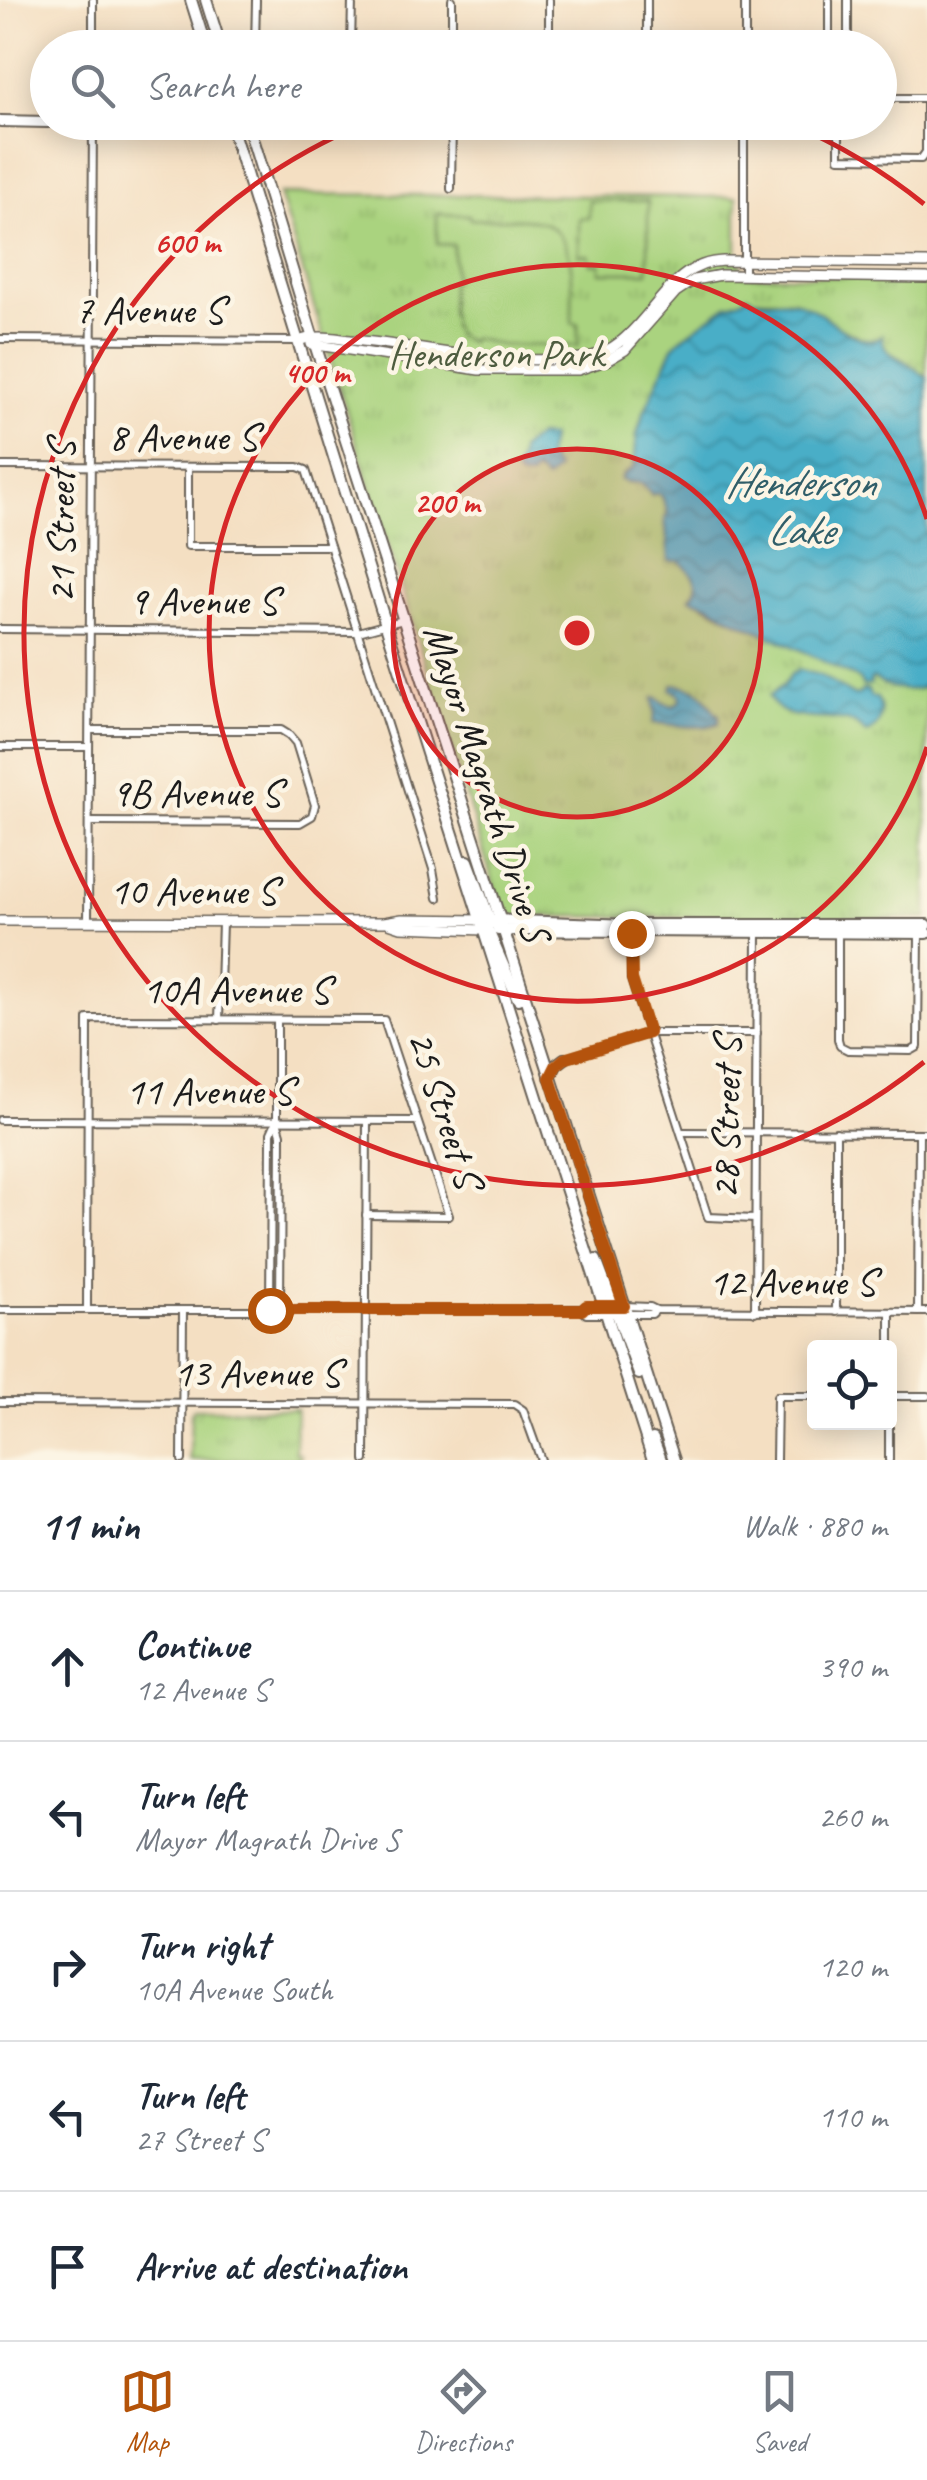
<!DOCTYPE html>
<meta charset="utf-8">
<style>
body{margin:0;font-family:Caveat,sans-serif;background:#f6f6f7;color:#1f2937}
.controls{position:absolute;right:30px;bottom:30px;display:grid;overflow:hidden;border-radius:10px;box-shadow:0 5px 25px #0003}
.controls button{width:90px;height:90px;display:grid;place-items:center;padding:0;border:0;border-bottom:2px solid #e0e1e3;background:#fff;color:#1f2937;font:50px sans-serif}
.stop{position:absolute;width:30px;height:30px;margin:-22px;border:8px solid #b45309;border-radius:50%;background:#fff}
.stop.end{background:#b45309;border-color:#fff;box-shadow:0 2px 10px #0008}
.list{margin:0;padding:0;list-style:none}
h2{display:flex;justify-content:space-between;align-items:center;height:130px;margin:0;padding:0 40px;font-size:42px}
h2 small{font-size:32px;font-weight:400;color:#747a83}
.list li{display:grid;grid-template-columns:65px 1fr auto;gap:30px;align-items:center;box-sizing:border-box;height:150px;padding:0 40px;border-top:2px solid #e0e1e3}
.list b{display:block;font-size:38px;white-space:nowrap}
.list p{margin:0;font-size:32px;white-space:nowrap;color:#747a83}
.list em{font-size:32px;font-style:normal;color:#747a83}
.icon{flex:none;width:55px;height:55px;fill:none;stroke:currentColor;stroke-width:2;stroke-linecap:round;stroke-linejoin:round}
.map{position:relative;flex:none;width:927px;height:1460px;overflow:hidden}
.search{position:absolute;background:#fff;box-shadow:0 5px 25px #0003;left:30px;right:30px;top:30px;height:110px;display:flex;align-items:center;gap:25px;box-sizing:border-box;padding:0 35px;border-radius:55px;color:#747a83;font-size:38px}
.sheet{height:880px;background:#fff}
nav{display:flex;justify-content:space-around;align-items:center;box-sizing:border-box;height:140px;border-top:2px solid #e0e1e3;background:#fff;font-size:28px;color:#747a83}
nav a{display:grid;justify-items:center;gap:5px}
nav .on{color:#b45309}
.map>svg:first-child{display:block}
.grass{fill:url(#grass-tufts);stroke:#63784e;stroke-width:2.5}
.pitch{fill:#aad37f;stroke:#63784e;stroke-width:2.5}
.water{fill:url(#water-waves);stroke:#326572;stroke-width:2.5}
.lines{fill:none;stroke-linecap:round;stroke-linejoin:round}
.minor-casing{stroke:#686056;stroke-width:10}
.tertiary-casing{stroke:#686056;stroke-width:12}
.secondary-casing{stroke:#686056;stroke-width:14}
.primary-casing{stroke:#686056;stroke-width:14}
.minor{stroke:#fff;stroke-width:6}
.tertiary{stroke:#fff;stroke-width:9}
.secondary{stroke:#fff;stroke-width:10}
.primary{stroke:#fff;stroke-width:10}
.route{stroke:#b45309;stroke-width:12}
.ring{fill:none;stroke:#d62828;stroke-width:5}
.labels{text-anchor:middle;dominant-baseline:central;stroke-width:9;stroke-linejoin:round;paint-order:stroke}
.street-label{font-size:40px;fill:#1c1c1c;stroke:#fcf5e5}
.park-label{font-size:40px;fill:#4e5c3f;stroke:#fcf5e5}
.water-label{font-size:42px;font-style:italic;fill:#305e69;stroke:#fcf5e5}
.centre{fill:#d62828;stroke:#fcf5e5;stroke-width:5}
.ring-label{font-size:30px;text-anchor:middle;font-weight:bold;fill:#d62828;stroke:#fcf5e5;stroke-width:9;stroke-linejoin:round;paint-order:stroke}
</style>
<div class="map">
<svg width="927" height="1460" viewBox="0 0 927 1460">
<defs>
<pattern id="grass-tufts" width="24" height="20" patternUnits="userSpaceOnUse" patternTransform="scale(2.5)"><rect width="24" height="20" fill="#aad37f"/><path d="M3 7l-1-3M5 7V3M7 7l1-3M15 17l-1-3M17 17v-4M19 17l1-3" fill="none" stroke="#92b56d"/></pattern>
<pattern id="water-waves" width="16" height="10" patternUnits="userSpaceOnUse" patternTransform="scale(2.5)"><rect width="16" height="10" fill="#48aec7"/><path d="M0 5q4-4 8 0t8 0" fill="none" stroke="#3b8da1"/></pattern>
</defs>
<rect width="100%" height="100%" fill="#fcf5e5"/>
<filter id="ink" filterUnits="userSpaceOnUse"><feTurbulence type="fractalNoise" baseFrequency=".01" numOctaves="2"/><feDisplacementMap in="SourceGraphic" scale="20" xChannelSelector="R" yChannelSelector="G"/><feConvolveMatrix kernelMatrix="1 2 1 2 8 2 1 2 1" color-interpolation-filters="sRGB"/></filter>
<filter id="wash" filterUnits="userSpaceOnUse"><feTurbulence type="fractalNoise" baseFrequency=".0048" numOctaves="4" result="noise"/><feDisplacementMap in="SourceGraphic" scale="40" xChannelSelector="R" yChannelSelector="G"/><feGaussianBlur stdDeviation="2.25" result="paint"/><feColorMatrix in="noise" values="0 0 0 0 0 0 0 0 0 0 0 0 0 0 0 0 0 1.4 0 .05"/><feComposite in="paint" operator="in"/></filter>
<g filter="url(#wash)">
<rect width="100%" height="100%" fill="#f4dfc2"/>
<!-- grass -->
<g class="grass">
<path d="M279,194L737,197V253L744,275L927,278L926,378L907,362L886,351L882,341L864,339L842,329L824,316L794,300L749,298L727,305L683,337L673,347L643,415L637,435L634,467L621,477L622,480C639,487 636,475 652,495L656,493L662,496L668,513L677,560C691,568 704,582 690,597L732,619L870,681L873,678C891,690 907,692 927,687V919L509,916L502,911Z"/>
<path d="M193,1409H296L295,1453L300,1454V1459L190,1460L191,1413Z"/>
</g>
<!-- pitch -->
<g class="pitch">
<path d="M589,201H648V272H600V263L591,264L589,255H579V218H589Z"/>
<path d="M437,214L469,215L470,219C490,220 514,217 534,220C581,229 571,288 572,323L578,324V346L500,345L472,338L470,342L455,333L451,325L453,323L450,312L451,282L454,281L453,245L437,244Z"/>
</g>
<!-- water -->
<g class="water">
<path d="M747,295C761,306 783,296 800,303C826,312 847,342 877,340L882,335C883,351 890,353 904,361C913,366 919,373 927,378V687C906,692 891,690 873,678L870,681L871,685L863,686L860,680L799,649L732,619L710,605L690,598C705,582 690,573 680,561H669L665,518L668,513L662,496L656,493L652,495C636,475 639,487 621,480V477L634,467L637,435L643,415L673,347L683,337L727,305L743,299Z"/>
<path d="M538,436L551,437L546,456L557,470L546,480L535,471L530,478H521L516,474C515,465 521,461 520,450Z"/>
<path d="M797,669L819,675L855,696L860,694L862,690H868L871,697L877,698C884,710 881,729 866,733C864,732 856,724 853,723C828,713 782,727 769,696L784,685L792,673H796Z"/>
<path d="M673,684C682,685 697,688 704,696C711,703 710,709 719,715V723C698,731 674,724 653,723L655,714L653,698L656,697L664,703L674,706L681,700L680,695L671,689Z"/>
</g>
</g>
<g filter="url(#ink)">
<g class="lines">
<!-- minor casing -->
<g class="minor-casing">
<g id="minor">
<path d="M829,0V48"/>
<path d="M848,0V48"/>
<path d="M93,48V0"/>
<path d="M255,48L256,0"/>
<path d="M351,48L352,0"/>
<path d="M452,48V0"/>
<path d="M549,48V0"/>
<path d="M647,48V0"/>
<path d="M745,48V0"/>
<path d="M880,98H927"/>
<path d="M492,122H667"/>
<path d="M700,122L705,127H744"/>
<path d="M839,122V158L921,159L926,152V98"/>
<path d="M451,189L452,122"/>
<path d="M744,275V122"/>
<path d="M0,339L299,341"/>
<path d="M0,466L298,467L306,470L433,869L438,898"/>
<path d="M188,467V546H330"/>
<path d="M0,629L358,632L403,620"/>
<path d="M0,747H89"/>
<path d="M89,822L300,823L312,816L315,805L296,743L289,735L281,730H90"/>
<path d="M88,921L93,122"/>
<path d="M631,928V979L708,1217L755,1219"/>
<path d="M838,930V1039L840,1046L848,1050L911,1051L918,1047L919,932"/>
<path d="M219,1020L222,922"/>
<path d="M277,1020V1121L281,1134L280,1310"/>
<path d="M564,1059L649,1033H757"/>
<path d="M0,1120L417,1121"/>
<path d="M681,1132L927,1133"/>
<path d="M625,1306L650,1307L656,1310L927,1312"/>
<path d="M87,1309L88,1019L384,1020L449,1216L366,1215"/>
<path d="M582,1309L586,1314H609"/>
<path d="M0,1310H529L582,1309L586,1306H603"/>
<path d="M270,1310L271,1133L276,1122"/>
<path d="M755,1312L757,931"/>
<path d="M836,1312V1132"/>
<path d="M918,1312L919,1133"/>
<path d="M626,1314H652L656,1310"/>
<path d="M890,1396H927"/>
<path d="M0,1402L514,1404L523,1410L541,1460"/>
<path d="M890,1420V1312"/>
<path d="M182,1460L183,1310"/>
<path d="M365,1460L367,1121"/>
<path d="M776,1460L777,1396H814"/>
<path d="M889,1460V1422"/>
</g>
</g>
<!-- tertiary casing -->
<g class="tertiary-casing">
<g id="tertiary">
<path d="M299,341C316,334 333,338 351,340C395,343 438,353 481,357C510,360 553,361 582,358C648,350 658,263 723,261L927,263"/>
<path d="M311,344L479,370H578L608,360L625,350L676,292L694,280L721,275L927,278"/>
<path d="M0,921L384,922L402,919L480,920"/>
<path d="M389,923L401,927L483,930"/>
</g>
</g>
<!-- secondary casing -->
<g class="secondary-casing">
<g id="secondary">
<path d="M0,121L48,122"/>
<path d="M493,920L631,925H927"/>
<path d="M498,930L927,933"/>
</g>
</g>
<!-- primary casing -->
<g class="primary-casing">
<g id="primary">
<path d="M191,0L206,48"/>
<path d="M206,0L221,48"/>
<path d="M230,122L386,625L653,1460"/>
<path d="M247,122L312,335L674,1460"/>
<path d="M468,861L490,920L502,930"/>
<path d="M487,928L518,999"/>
<path d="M550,1077L556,1065L564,1059"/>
<path d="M596,1260L614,1306L626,1314"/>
<path d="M609,1309L617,1314L639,1374"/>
<path d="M653,1439L661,1460"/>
</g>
</g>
<!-- minor -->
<use href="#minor" class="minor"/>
<!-- tertiary -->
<use href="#tertiary" class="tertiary"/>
<!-- secondary -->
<use href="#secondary" class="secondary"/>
<!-- primary -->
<use href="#primary" class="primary"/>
</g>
</g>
<g class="lines" filter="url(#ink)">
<!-- route -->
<path class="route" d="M270,1310H582L586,1306H624L550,1078L556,1066L564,1059L649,1033L632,979L631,933"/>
</g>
<!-- distance rings -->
<circle cx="577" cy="633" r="184" fill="#d62828" fill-opacity=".12"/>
<g class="ring">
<circle cx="577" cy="633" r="184"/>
<path d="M927 747A368 368 0 1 1 927 519"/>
<path d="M924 1062A552 552 0 1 1 366 123M788 123A552 552 0 0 1 924 204"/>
</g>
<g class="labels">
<!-- street labels -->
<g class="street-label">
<text x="149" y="310">7 Avenue S</text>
<text x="183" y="437">8 Avenue S</text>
<text transform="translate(61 522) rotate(-90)">21 Street S</text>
<text x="203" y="601">9 Avenue S</text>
<text transform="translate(487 783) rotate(72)">Mayor Magrath Drive S</text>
<text x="196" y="793">9B Avenue S</text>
<text x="193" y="891">10 Avenue S</text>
<text x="236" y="990">10A Avenue S</text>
<text x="209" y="1091">11 Avenue S</text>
<text transform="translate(445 1109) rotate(72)">25 Street S</text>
<text transform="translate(726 1118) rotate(-89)">28 Street S</text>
<text x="792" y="1282">12 Avenue S</text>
<text x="257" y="1373">13 Avenue S</text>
</g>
<!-- park labels -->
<g class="park-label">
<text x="496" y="354">Henderson Park</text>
</g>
<!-- water labels -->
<g class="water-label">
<text x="800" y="482">Henderson<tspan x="800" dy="48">Lake</tspan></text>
</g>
</g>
<circle cx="577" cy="633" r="15" class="centre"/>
<g class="ring-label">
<text x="187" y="253">600 m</text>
<text x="317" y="383">400 m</text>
<text x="447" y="513">200 m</text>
</g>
</svg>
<div class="controls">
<button><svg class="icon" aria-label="locate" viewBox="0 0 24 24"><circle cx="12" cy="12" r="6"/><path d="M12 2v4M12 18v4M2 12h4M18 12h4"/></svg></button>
</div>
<div class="stop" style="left:270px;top:1310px"></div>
<div class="stop end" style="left:631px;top:933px"></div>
<div class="search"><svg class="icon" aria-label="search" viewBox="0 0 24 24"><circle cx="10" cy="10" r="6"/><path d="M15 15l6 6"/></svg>Search here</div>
</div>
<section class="sheet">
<h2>11 min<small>Walk · 880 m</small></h2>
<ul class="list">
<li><svg class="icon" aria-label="ahead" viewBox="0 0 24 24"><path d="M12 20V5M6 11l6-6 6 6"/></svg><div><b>Continue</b><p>12 Avenue S</p></div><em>390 m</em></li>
<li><svg class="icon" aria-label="left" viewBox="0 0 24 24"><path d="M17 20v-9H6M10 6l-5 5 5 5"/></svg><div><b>Turn left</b><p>Mayor Magrath Drive S</p></div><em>260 m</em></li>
<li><svg class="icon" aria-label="right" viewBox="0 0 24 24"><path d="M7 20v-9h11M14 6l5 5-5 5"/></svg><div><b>Turn right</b><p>10A Avenue South</p></div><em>120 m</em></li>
<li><svg class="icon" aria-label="left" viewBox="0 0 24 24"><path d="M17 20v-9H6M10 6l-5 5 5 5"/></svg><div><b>Turn left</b><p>27 Street S</p></div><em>110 m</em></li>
<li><svg class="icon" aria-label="arrive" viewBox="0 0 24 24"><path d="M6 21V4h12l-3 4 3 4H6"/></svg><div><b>Arrive at destination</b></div></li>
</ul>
</section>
<nav>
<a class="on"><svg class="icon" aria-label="map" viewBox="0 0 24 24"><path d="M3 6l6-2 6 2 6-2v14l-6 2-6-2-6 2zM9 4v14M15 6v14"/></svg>Map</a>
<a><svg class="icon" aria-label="directions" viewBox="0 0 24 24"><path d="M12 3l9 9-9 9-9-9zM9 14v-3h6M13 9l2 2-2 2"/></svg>Directions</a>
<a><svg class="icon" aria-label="saved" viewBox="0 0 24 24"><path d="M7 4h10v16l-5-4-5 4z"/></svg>Saved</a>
</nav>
